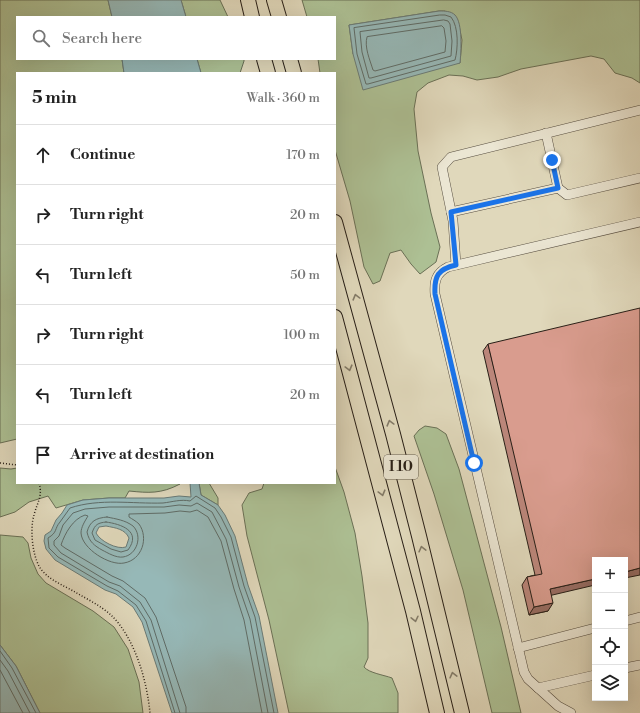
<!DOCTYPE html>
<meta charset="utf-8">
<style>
body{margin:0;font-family:"Libre Bodoni",serif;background:#f2f2f2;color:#222}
.controls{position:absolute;right:12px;bottom:12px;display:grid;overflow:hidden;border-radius:0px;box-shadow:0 4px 16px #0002}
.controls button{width:36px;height:36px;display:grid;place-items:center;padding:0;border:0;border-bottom:1px solid #e0e0e0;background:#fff;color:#222;font:20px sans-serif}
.stop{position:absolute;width:12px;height:12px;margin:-9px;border:3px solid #1a73e8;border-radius:50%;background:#fff}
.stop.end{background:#1a73e8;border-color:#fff;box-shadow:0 1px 4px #0008}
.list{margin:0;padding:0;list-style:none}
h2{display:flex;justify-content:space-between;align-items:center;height:52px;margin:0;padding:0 16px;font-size:17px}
h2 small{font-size:13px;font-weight:400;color:#767676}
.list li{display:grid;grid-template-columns:26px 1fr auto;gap:12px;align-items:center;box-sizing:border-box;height:60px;padding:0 16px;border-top:1px solid #e0e0e0}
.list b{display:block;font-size:15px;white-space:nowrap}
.list em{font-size:13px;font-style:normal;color:#767676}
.icon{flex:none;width:22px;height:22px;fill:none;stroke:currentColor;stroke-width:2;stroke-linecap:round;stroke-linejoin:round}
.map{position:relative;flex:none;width:640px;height:713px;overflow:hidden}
.search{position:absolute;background:#fff;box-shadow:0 4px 16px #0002;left:16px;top:16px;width:320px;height:44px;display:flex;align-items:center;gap:10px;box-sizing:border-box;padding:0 14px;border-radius:0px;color:#767676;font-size:15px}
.panel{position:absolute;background:#fff;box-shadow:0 4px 16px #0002;left:16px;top:72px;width:320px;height:412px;border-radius:0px}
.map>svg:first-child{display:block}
.green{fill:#adc094;stroke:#6a7056;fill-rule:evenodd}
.water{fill:#96b8b7;stroke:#6a7b77;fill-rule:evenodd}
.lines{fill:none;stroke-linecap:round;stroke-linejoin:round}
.shore{stroke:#5f6c67;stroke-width:1}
.minor-casing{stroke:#564d40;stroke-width:10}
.highway-casing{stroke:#281f17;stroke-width:16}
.path{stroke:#281f17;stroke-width:1.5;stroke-dasharray:1 2;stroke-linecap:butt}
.minor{stroke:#ebe6d3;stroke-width:9}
.highway{stroke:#e0d8bb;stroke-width:14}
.wall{fill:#bb867a;stroke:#281f17}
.shaded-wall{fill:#986d63;stroke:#281f17}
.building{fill:#d99c8e;stroke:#281f17}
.oneway{stroke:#847c69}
.route{stroke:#1a73e8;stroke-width:5}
.labels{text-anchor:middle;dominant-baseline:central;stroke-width:3;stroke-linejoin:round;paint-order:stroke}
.shield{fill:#ebe6d3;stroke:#625b4f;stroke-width:1}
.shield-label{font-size:14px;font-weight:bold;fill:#281f17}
</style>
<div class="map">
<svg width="640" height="713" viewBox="0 0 640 713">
<rect width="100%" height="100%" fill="#e0d8bb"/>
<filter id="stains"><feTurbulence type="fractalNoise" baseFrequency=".005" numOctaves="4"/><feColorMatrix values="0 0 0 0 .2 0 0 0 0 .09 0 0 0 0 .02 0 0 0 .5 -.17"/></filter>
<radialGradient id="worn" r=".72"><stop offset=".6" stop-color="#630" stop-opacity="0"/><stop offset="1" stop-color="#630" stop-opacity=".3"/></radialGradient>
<!-- green -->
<g class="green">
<path d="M0,0H108L112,17H17V59H122L124,73H17V439L0,443Z"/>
<path d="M181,0H220L228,17H186Z"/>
<path d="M302,0H640V83L632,78L615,73L604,59L591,56L521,69L498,77L477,80L463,76L449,75L428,83L417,92L414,109L418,151L431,213L440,247L436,262L420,274L411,264L401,250L390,253L380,281L373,284L364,267L350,201L335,150V73H320L318,59H335V17H307ZM439,11H445L458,21L462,40L460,63L353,54L349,25Z"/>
<path d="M197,59H244V61L240,73H201Z"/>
<path d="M425,426L437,428L446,434L459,469L501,627L521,713H492L463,590L434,494L414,436L419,430Z"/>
<path d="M335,467L344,492L355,533L362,576L368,623V658L364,667C369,673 384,675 392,678L398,693V713H289L269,620L247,536L242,505L249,493L262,489L264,483H335Z"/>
<path d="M0,468L11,469L17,468V483H178L180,484C161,494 149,493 129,491L125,498H109L83,500L56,508L48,496L29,502L15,512L0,517Z"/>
<path d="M199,483H209L218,498V505L201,495Z"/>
<path d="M0,535L23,537L28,543L31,558L38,574L46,583L93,611L114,627L128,649L139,682L143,713H40L16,666L0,645Z"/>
</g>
<!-- water -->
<g class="water">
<path d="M108,0H181L186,17H112Z"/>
<path d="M439,11C445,11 451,11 455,15C463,23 461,52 460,63L363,90L353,54L349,25Z"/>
<path d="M122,59H197L201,73H124Z"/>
<path d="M190,483H199L201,495L218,505L225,515L235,536L248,585L259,616L278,713H172L142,622L133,607L116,594L105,590L55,560L46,549L44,541L45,535L51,531L56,520L62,513L67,505L83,500L109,498H164L179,496L191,497ZM106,526C116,528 125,529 129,538L126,547C117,550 100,541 96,533L99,527Z"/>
<path d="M0,645L16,666L40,713H0Z"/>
</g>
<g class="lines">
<!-- shore -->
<g class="shore">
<path d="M440,15H445L451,17C459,27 458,49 455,60L368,84H366L357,54L354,28Z"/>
<path d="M444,20L448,21L450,24L452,41L451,56L371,78H369L362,52L360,32Z"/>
<path d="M442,26L444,28L446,41L445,52L375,71L373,70C370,60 364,47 367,37Z"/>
<path d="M107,517C116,519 125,520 133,526C143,536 137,555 123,557C116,558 108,553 102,550C95,546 89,542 87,532C90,521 96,518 107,517Z"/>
<path d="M106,522C121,524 142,531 128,550L121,552L111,549L95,540L92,533C95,524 98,523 106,522Z"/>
<path d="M0,651L12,668L36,713"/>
<path d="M0,660L8,671L30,713"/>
<path d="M0,670L23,713"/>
<path d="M175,713L146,621L136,605L118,591L107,586L58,557L49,548L48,538C58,532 54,529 60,522C63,517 67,513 70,508C100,498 132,504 163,503C172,502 181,499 190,501L196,496L215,508L221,517L231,537L244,586L255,617L274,713"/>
<path d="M180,713L151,620L140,602L120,586L109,582L61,553L54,545V541L59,536L63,525L73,513L85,509L109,507H164L179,505L191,506L197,503L212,512L226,539L239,587L250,619L268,713"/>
<path d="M186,713V707L156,617L145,598L123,581L112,576L65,548L61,545C65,533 73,519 85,515L88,516C85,521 81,527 81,533C82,549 110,566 124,563C142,560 149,538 139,524C136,521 132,519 129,517V514L165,513L180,511L190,512L197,510L208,517L221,541L234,589L244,620L262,713"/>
</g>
<!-- minor casing -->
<g class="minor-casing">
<g id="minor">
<path d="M558,188L567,195L640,178"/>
<path d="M451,212L558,188L546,133"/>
<path d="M456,265L453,221L442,167L451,157L640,110"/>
<path d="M625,621L640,617"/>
<path d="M518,648L595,628"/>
<path d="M625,668L640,665"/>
<path d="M595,675L538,688L528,679L524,672L435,294C434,281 436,273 448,267L640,222"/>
<path d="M538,688L558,706L571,713"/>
</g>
</g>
<!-- highway casing -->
<g class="highway-casing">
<g id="highway">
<path d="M248,0L252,17"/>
<path d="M274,0L279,17"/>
<path d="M264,59L268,73"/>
<path d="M290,59L294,73"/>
<path d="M335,222L393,434L419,536L462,713"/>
<path d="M335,317L413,611L437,713"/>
</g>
</g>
<!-- path -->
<g class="path">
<path d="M0,463L17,465"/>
<path d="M39,483C43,496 37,503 34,515C30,528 32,553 39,566C46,579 63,585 75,592C87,599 101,606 111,615C135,638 147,681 150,713"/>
</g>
<!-- minor -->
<use href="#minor" class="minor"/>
<!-- highway -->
<use href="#highway" class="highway"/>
</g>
<!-- wall -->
<path class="wall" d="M488,344L551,596L548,611L529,615L522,585L527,577L535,575L483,351Z"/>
<!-- shaded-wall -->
<g class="shaded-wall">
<path d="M640,568V575L625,578V572Z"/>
<path d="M595,579V585L544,597L550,589Z"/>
<path d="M553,603L548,611L529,615L534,607Z"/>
</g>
<!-- building -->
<path class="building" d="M640,308V568L625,572V560H595V579L550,589L553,603L534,607L527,577L542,574L488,344Z"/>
<!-- one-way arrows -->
<defs><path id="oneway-chevron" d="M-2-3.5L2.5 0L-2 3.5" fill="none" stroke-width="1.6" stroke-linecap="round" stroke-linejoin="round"/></defs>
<g class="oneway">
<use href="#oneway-chevron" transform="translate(356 297) rotate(-105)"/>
<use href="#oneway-chevron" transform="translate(349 368) rotate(75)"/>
<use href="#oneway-chevron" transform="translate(390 423) rotate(-105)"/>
<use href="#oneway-chevron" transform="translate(382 493) rotate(75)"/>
<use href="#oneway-chevron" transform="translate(422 549) rotate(-104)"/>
<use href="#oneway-chevron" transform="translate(415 619) rotate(77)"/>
<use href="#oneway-chevron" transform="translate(453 675) rotate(-104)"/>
</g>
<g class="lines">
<!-- route -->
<path class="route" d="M474,463L435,294C434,276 438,269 456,265L451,212L558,188L552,160"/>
</g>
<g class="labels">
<!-- shield labels -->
<rect class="shield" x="384" y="455" width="34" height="24" rx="3"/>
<g class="shield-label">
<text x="401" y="467">I 10</text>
</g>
</g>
<rect width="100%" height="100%" filter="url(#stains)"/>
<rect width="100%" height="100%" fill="url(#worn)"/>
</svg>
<div class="controls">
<button>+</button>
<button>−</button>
<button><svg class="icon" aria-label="locate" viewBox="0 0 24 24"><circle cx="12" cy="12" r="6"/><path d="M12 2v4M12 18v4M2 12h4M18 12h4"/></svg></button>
<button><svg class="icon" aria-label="layers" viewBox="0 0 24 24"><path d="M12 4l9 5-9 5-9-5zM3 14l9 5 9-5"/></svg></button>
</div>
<div class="stop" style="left:474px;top:463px"></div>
<div class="stop end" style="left:552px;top:160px"></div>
<div class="search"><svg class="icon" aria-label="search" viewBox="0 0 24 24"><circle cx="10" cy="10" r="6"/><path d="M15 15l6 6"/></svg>Search here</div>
<section class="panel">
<h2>5 min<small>Walk · 360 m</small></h2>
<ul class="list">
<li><svg class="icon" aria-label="ahead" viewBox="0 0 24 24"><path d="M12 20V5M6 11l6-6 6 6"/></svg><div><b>Continue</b></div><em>170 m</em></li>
<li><svg class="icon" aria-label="right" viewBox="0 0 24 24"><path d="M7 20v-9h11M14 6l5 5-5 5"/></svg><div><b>Turn right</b></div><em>20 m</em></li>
<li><svg class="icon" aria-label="left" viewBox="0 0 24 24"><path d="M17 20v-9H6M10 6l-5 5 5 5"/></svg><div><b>Turn left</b></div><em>50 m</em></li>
<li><svg class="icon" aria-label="right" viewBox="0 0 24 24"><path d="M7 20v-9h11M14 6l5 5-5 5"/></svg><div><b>Turn right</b></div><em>100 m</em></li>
<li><svg class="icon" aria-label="left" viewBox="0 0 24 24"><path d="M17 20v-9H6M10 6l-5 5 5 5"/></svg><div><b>Turn left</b></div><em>20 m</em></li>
<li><svg class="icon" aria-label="arrive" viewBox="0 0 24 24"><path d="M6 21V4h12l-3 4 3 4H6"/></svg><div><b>Arrive at destination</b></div></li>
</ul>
</section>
</div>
